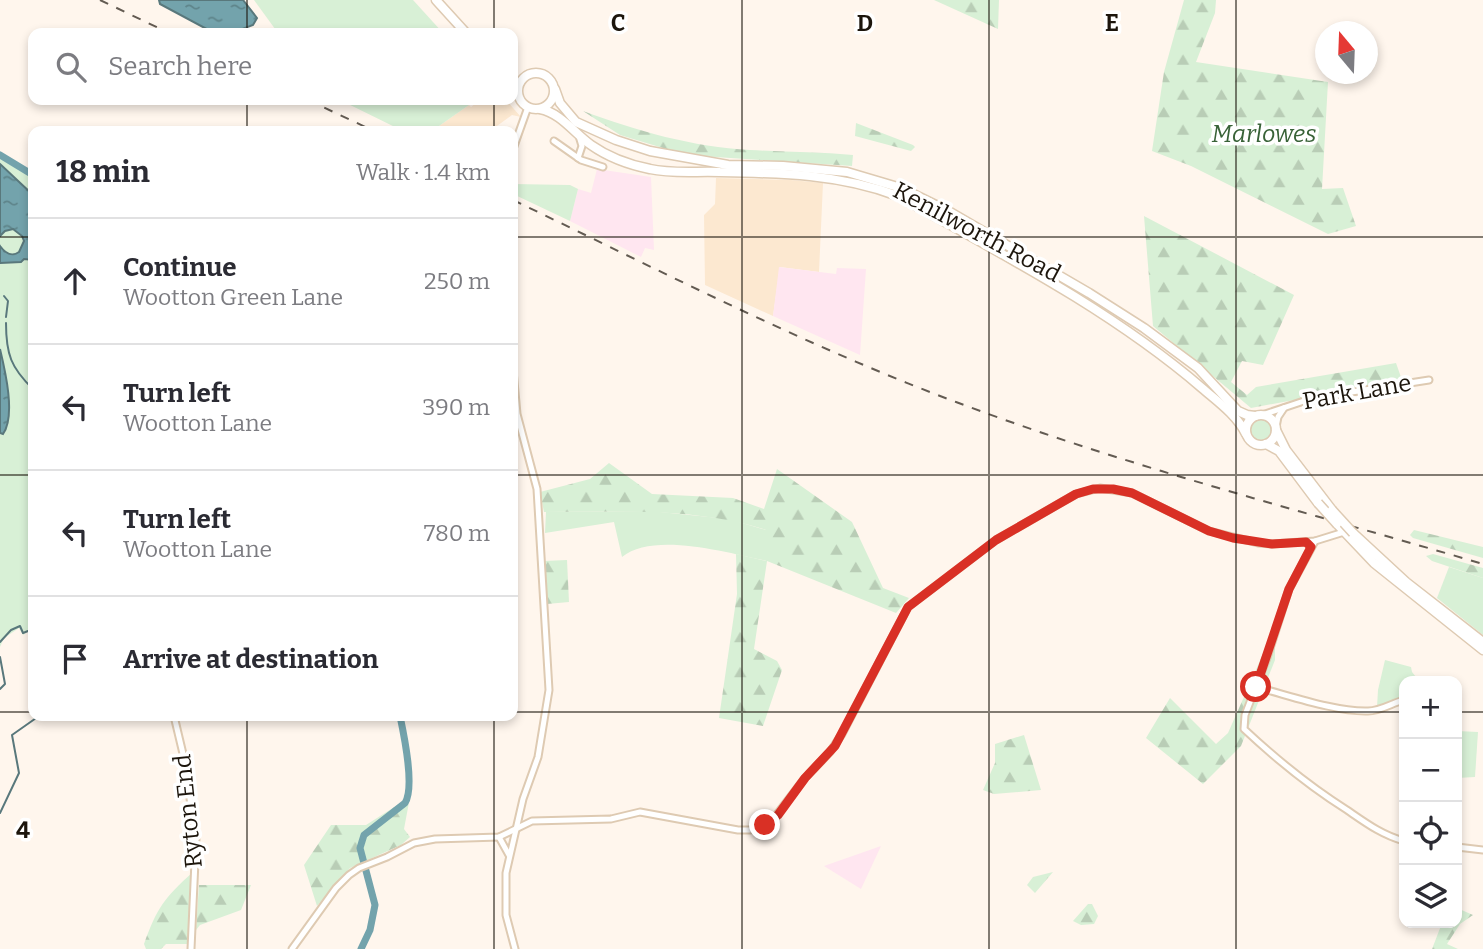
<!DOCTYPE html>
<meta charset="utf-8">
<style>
body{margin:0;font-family:Bitter,serif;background:#f7f7f7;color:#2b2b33}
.controls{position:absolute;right:21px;bottom:21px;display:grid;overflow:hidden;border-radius:14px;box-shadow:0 4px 10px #0003}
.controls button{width:63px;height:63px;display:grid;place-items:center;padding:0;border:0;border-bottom:2px solid #e1e1e2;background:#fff;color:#2b2b33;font:35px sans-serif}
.compass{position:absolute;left:1315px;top:21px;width:63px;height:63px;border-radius:50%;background:#fff;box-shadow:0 4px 10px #0003;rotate:341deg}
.stop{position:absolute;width:21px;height:21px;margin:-16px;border:5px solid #d93025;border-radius:50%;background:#fff}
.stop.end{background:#d93025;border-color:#fff;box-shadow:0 2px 7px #0008}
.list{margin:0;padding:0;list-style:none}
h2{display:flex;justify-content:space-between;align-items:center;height:91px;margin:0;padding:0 28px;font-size:30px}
h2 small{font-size:23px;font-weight:400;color:#7c7c81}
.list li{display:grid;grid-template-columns:46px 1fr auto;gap:21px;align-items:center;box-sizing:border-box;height:126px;padding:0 28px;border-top:2px solid #e1e1e2}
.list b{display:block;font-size:26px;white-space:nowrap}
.list p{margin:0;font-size:23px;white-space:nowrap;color:#7c7c81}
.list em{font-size:23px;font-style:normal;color:#7c7c81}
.icon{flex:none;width:38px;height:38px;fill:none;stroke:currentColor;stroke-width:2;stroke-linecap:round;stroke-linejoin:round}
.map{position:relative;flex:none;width:1483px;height:949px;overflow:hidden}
.search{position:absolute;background:#fff;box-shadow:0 4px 10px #0003;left:28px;top:28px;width:490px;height:77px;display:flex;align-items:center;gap:18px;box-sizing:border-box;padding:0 24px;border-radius:14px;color:#7c7c81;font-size:26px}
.panel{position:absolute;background:#fff;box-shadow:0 4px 10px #0003;left:28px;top:126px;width:490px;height:595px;border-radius:14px}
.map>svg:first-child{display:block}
.built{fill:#fce8d0}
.industrial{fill:#ffe6f0}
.grass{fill:#d8f0d6}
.forest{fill:url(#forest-firs)}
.water{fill:url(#water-ripples);stroke:#59787c;stroke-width:2}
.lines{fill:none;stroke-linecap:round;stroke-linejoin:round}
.stream{stroke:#59787c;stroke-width:2}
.river{stroke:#73a3ac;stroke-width:7}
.minor-casing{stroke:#decab2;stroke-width:9}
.highway-casing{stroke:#decab2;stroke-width:11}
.minor{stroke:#fff;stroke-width:5}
.highway{stroke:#fff;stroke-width:8}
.rail{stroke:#635b52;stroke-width:2;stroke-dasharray:9 9;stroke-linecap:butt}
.highway-bridge-casing{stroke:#decab2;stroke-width:11;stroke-linecap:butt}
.highway-bridge{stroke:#fff;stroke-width:8}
.route{stroke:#d93025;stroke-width:9}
.grid{fill:none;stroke:#1c150c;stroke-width:2;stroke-opacity:0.55}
.labels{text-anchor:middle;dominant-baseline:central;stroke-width:7;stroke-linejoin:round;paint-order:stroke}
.park-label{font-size:24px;font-style:italic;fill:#386237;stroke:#fff}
.street-label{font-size:24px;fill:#1c150c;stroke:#fff}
.grid-label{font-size:23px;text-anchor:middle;font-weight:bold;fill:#1c150c;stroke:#fff;stroke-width:7;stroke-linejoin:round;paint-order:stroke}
</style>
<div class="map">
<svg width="1483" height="949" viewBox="0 0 1483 949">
<defs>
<pattern id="forest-firs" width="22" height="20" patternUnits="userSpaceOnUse" patternTransform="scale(1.75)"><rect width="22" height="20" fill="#d8f0d6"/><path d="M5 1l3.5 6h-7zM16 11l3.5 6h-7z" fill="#b9cdb6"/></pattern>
<pattern id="water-ripples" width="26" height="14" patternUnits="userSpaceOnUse" patternTransform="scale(1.75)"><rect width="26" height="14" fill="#73a3ac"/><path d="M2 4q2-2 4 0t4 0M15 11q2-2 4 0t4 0" fill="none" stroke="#5e848a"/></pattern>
</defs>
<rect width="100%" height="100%" fill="#fff6ed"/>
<!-- built -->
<g class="built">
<path d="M480,100H506L521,117L512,115L490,131H443L439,126L469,105L471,107Z"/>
<path d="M716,178L791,180L823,183L819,272L780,267L773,316L705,285L704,215L715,204Z"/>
</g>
<!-- industrial -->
<g class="industrial">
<path d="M597,169L651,177L654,250L645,248L641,257L570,221L578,189L591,193Z"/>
<path d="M779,267L836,274L837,268L866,269L860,355L773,316Z"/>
<path d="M881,846L861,889L824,866Z"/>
</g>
<!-- grass -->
<g class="grass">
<path d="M254,0H413L443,33H278Z"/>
<path d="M340,100H466L469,105L439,126L443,131H403Z"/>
<path d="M0,158L7,160L33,177V628L23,635L19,628L4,638L0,647Z"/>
<path d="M513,184L570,185L578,189L570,221L513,194Z"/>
<circle cx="1261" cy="430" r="12"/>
<path d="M650,511L729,519L766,530L767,561C729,553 653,531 622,557L614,522L545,533L546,512Z"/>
<path d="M1449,567L1483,578V635L1437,598Z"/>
<path d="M1385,660L1411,667L1412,672L1419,681H1404V697L1377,707L1378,690Z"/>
<path d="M1457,731L1478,732L1475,777L1457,778Z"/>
</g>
<!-- forest -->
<g class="forest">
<path d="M934,0H999L998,29Z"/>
<path d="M1184,0H1216L1215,13L1196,62L1328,82L1322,189L1343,188L1356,226L1328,234L1191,166L1152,151L1164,72Z"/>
<path d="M583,111C637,131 693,147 750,150C785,152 819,152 853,155L852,166L686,155L620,135Z"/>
<path d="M856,123L913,145L915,147L911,151L855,136Z"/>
<path d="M1144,216L1294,295L1263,365L1242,361L1231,382L1247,395L1256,387L1396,363L1402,380L1251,408L1153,326Z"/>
<path d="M609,463L652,494L733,498L764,509L777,469L852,522L883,588L909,598L896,613L767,561L754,649L777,661L782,670L763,726L719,718L737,594L736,554L766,561V530C695,507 618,512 544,512L540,492L590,479Z"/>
<path d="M1414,530L1483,547V558L1413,538L1410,535Z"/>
<path d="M1433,554L1483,568V578L1432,561L1426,556Z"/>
<path d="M567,560L569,602L547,604L544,561Z"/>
<path d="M1266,647H1275V660L1241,746L1203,784L1146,738L1170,698L1216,744L1228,733Z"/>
<path d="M1024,735L1041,790L994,794L983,790L995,763V744Z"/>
<path d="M410,797L404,829L410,837L401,845L350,868L317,906L304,865L331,825H366Z"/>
<path d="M193,872L189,944H166L161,949H146L144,944C157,908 164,898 193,872Z"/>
<path d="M1053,872L1035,893L1027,885L1033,877Z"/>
<path d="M199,885H251L241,910L200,925L196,930Z"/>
<path d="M1088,904H1092L1098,916L1094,924L1081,925L1073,921Z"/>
<path d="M1457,908L1473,915L1460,924L1447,944L1458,949H1432L1442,923H1457Z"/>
</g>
<!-- water -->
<g class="water">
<path d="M159,0H243L257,18L253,25L242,29L238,33H214L160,4Z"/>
<path d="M0,164L33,195V260L24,259L21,262L0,263V246C5,253 12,257 19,252L24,241L22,236L13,229L5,231L0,236Z"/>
<path d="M0,349C5,370 16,416 3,434L0,433Z"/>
</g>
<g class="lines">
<!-- stream -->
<g class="stream">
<path d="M4,296L8,301L6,317"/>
<path d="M6,323C6,354 11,368 33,389"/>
<path d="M0,642L11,630L20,626L23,633L33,629"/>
<path d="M0,657L5,684L0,689"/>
<path d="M0,813L19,773L12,735L39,716"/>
</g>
<!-- river -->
<g class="river">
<path d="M0,155L33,175"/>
<path d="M361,949L370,930L375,905L360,848L364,835L405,803C415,787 404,735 400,716"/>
</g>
<!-- minor casing -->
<g class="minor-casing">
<g id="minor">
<path d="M554,141L581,160L603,167"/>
<path d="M513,149L528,107"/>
<path d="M578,158L582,146L579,136"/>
<path d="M513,370L517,414L537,489L549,690L538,757L523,799L506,873V915L515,949"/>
<path d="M1262,415L1313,398L1429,380"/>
<path d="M1276,427L1278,417L1284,408"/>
<path d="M1315,541L1289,589L1267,658L1245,715L1244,729C1276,759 1309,786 1347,810C1366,823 1382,835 1404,841"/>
<path d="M1256,687C1288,695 1335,712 1368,711C1381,711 1392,703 1404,700"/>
<path d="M174,716L184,758L196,839L191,949"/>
<path d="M499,837L509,855"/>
<path d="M1457,847L1483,850"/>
<path d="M292,949L336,888L349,875L359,868L387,857L414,843L435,839L499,837L532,821L611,819L640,812L738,830H750L771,822L805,778L830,752L842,734L908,607L996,540L1076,494L1100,488L1132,493L1209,531L1258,543L1272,544L1315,541L1344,532"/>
</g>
</g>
<!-- highway casing -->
<g class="highway-casing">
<g id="highway">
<path d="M436,0L466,33"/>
<circle cx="536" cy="91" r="18"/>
<path d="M555,89L560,103L576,122L616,140L650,151L728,165L783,166L847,172L901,188L950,212L1089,293L1144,328L1198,368L1238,411L1247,415L1255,416"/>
<path d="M540,109C561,113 574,133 591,145C608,157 630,165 650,169C672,174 697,171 720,172C781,173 840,174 898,196C1002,254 1111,310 1202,388C1217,401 1237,415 1246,434"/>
<circle cx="1261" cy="430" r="15"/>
<path d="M1276,430L1286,450L1332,510"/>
<path d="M1266,444L1279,451L1318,503"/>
<path d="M1337,524L1374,563L1483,650"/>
<path d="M1353,533L1406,582L1483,642"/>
</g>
</g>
<!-- minor -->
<use href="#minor" class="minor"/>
<!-- highway -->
<use href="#highway" class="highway"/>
<!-- rail -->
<g class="rail">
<path d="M100,0L169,33"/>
<path d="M308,100L374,131"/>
<path d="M513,200C659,270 804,345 956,402C1128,467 1307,512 1483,564"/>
</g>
<!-- highway-bridge casing -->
<g class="highway-bridge-casing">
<g id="highway-bridge">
<path d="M1318,503L1337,524"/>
<path d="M1332,510L1353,533"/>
</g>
</g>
<!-- highway-bridge -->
<use href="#highway-bridge" class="highway-bridge"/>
</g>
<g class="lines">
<!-- route -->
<path class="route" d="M765,825L778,815L805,778L835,746L908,607L996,540L1076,494L1093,489H1113L1132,493L1209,531L1233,538L1272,544L1306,542L1311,547L1289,589L1256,687"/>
</g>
<!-- grid -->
<path class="grid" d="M247,0V33M494,0V33M742,0V949M989,0V949M1236,0V949M247,100V131M494,100V131M0,237H33M513,237H1483M0,475H33M513,475H1483M0,712H33M513,712H1404M1457,712H1483M247,716V949M494,716V949"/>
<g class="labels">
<!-- park labels -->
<g class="park-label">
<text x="1264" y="134">Marlowes</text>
</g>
<!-- street labels -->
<g class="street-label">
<text transform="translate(977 232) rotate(28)">Kenilworth Road</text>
<text transform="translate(1357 392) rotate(-10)">Park Lane</text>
<text transform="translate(188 811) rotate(-96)">Ryton End</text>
</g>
</g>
<g class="grid-label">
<text x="618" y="31">C</text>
<text x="865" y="31">D</text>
<text x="1112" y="31">E</text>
<text x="23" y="838">4</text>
</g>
</svg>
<div class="controls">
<button>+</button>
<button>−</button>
<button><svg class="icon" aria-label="locate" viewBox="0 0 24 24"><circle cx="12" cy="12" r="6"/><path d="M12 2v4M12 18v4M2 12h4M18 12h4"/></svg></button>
<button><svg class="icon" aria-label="layers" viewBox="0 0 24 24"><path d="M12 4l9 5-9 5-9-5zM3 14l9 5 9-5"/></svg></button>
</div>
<svg class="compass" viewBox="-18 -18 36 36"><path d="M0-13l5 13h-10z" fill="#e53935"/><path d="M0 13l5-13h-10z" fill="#7c7c81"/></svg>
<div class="stop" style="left:1256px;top:687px"></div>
<div class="stop end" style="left:765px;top:825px"></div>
<div class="search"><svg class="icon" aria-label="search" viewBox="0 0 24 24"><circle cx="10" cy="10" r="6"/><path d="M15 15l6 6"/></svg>Search here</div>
<section class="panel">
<h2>18 min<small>Walk · 1.4 km</small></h2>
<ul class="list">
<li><svg class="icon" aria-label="ahead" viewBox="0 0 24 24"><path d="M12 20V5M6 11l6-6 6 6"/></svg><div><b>Continue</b><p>Wootton Green Lane</p></div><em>250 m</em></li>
<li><svg class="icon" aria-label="left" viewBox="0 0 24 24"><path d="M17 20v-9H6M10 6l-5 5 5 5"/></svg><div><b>Turn left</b><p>Wootton Lane</p></div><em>390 m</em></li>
<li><svg class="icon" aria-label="left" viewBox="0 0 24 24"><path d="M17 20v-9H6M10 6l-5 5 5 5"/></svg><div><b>Turn left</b><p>Wootton Lane</p></div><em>780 m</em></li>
<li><svg class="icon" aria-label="arrive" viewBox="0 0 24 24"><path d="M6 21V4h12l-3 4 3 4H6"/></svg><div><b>Arrive at destination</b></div></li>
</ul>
</section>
</div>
